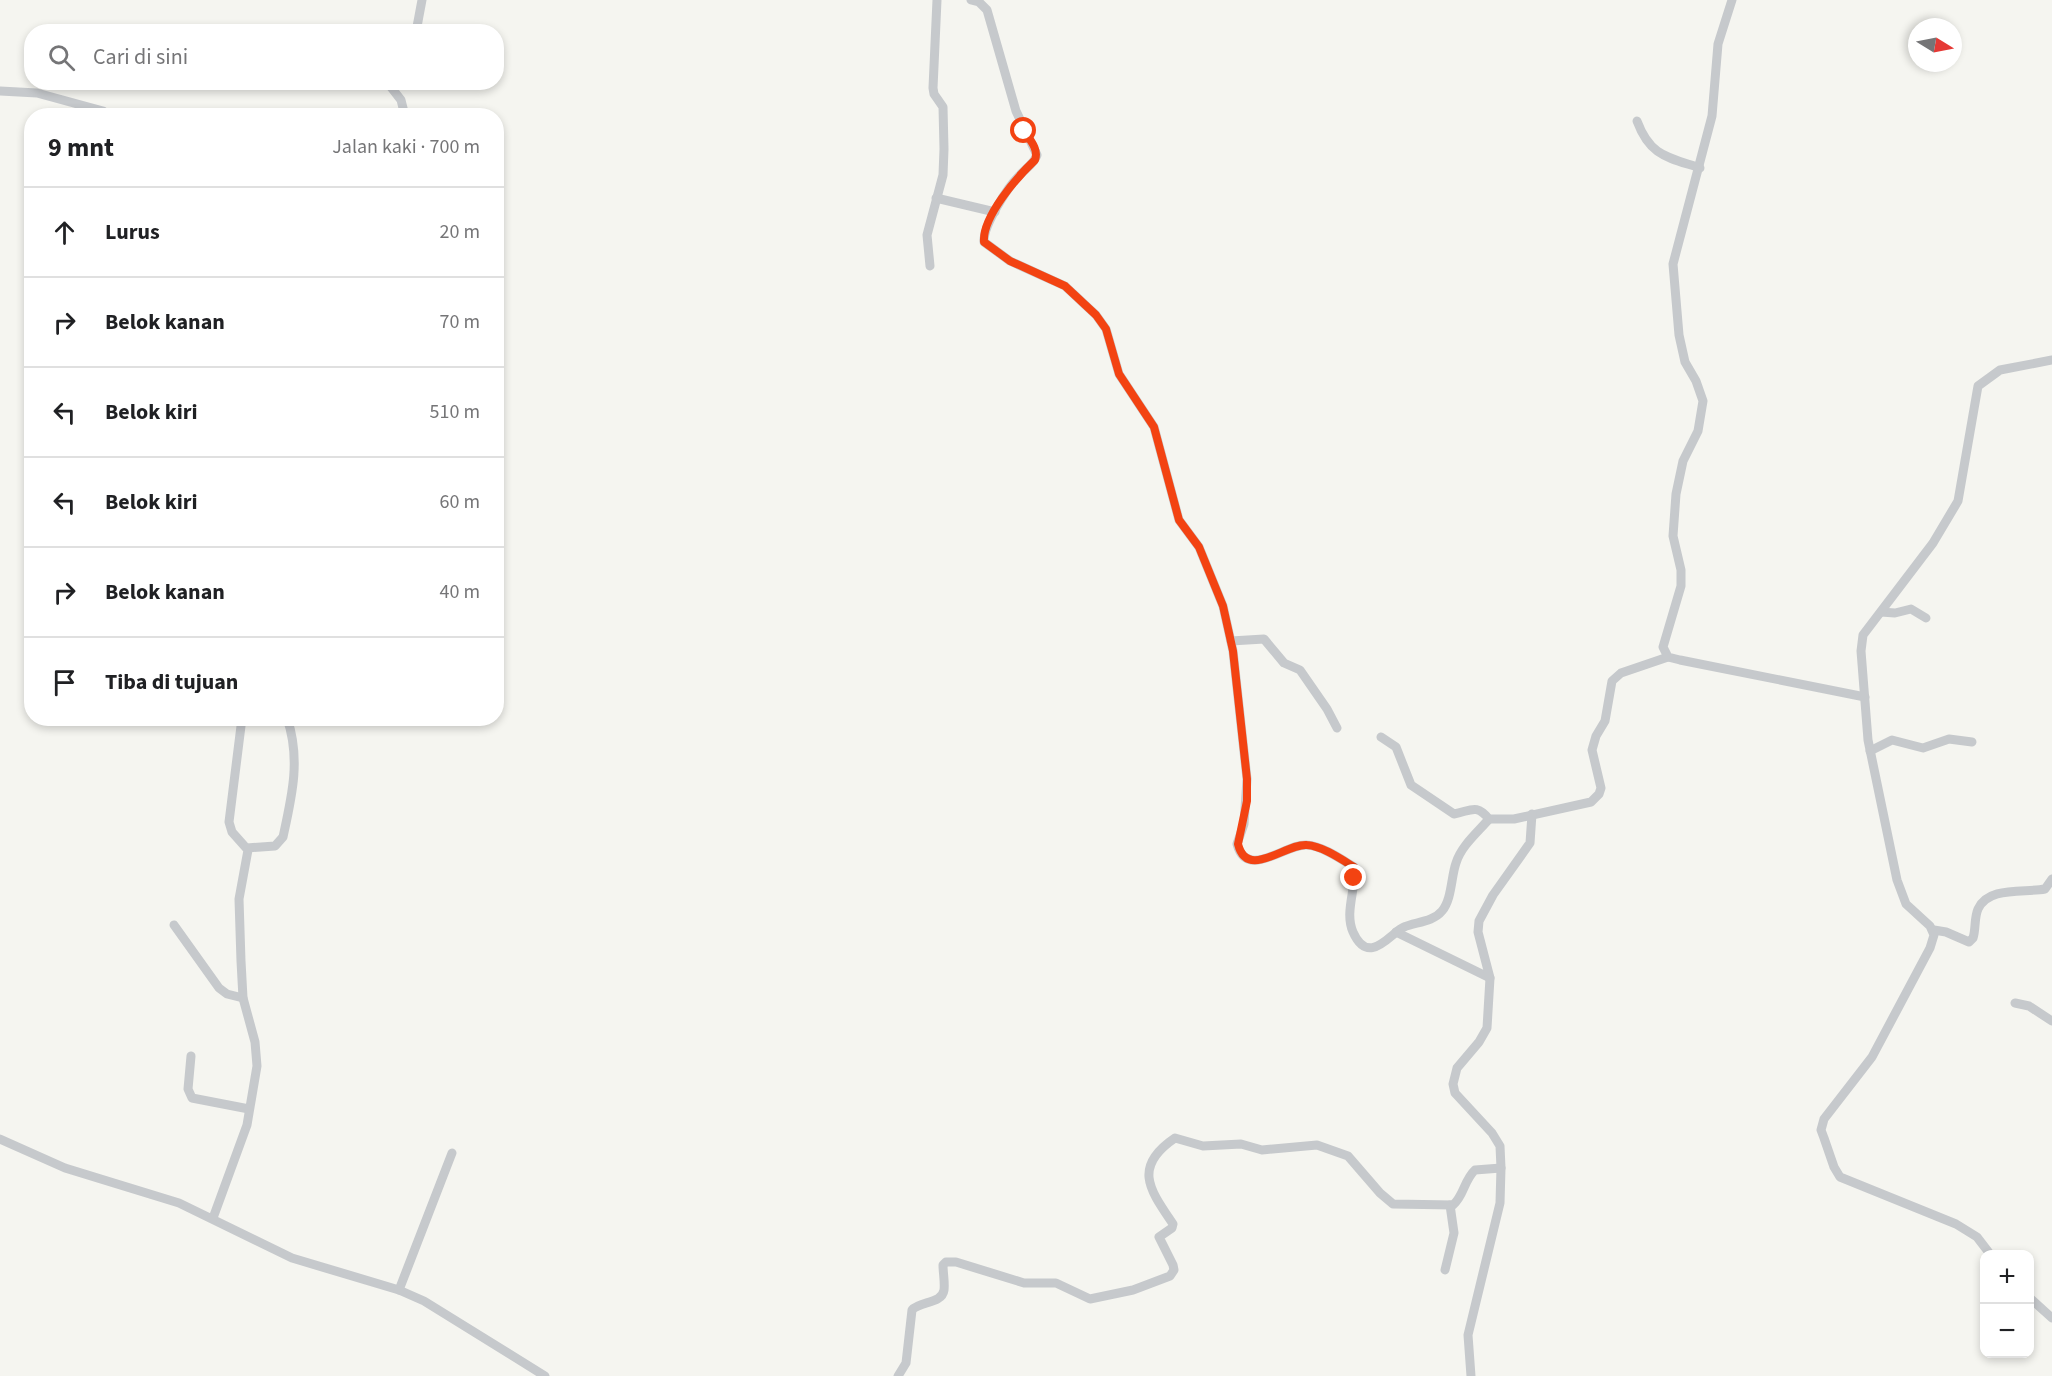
<!DOCTYPE html>
<html lang="id">
<meta charset="utf-8">
<style>
body{margin:0;font-family:"Source Sans 3",sans-serif;background:#f2f2f2;color:#202124}
.controls{position:absolute;right:18px;bottom:18px;display:grid;overflow:hidden;border-radius:12px;box-shadow:0 3px 9px #0003}
.controls button{width:54px;height:54px;display:grid;place-items:center;padding:0;border:0;border-bottom:2px solid #e0e0e0;background:#fff;color:#202124;font:30px sans-serif}
.compass{position:absolute;left:1908px;top:18px;width:54px;height:54px;border-radius:50%;background:#fff;box-shadow:0 3px 9px #0003;rotate:100deg}
.stop{position:absolute;width:18px;height:18px;margin:-14px;border:4px solid #f34312;border-radius:50%;background:#fff}
.stop.end{background:#f34312;border-color:#fff;box-shadow:0 2px 6px #0008}
.list{margin:0;padding:0;list-style:none}
h2{display:flex;justify-content:space-between;align-items:center;height:78px;margin:0;padding:0 24px;font-size:26px}
h2 small{font-size:20px;font-weight:400;color:#757577}
.list li{display:grid;grid-template-columns:39px 1fr auto;gap:18px;align-items:center;box-sizing:border-box;height:90px;padding:0 24px;border-top:2px solid #e0e0e0}
.list b{display:block;font-size:22px;white-space:nowrap}
.list em{font-size:20px;font-style:normal;color:#757577}
.icon{flex:none;width:33px;height:33px;fill:none;stroke:currentColor;stroke-width:2;stroke-linecap:round;stroke-linejoin:round}
.map{position:relative;flex:none;width:2052px;height:1376px;overflow:hidden}
.search{position:absolute;background:#fff;box-shadow:0 3px 9px #0003;left:24px;top:24px;width:480px;height:66px;display:flex;align-items:center;gap:15px;box-sizing:border-box;padding:0 21px;border-radius:24px;color:#757577;font-size:22px}
.panel{position:absolute;background:#fff;box-shadow:0 3px 9px #0003;left:24px;top:108px;width:480px;height:618px;border-radius:24px}
.map>svg:first-child{display:block}
.lines{fill:none;stroke-linecap:round;stroke-linejoin:round}
.minor{stroke:#c6c9cc;stroke-width:9}
.route{stroke:#f34312;stroke-width:8}
</style>
<div class="map">
<svg width="2052" height="1376" viewBox="0 0 2052 1376">
<rect width="100%" height="100%" fill="#f5f5f0"/>
<g class="lines">
<!-- minor -->
<g class="minor">
<path d="M971,0L979,2L987,10L1016,111L1037,155C1034,164 1025,169 1019,176C1007,188 983,226 984,242L1010,261L1065,286L1096,315L1106,329L1119,374L1154,427L1179,520L1199,547L1223,606L1233,651L1247,779L1244,824L1237,844C1247,881 1286,843 1307,845C1322,846 1341,859 1354,867C1357,887 1344,912 1353,932C1369,968 1391,932 1404,927C1416,922 1433,922 1442,911C1452,899 1451,877 1456,863C1461,846 1478,832 1489,819"/>
<path d="M1732,0L1718,44L1712,116L1673,264L1679,335L1685,362L1696,381L1703,401L1698,431L1683,461L1676,494L1673,536L1681,570V586L1663,647L1668,657L1680,660L1865,697"/>
<path d="M416,32L422,0"/>
<path d="M387,82L401,100L405,116"/>
<path d="M0,91L37,93L103,111L109,116"/>
<path d="M1637,121C1650,156 1667,157 1700,168"/>
<path d="M936,198L995,212"/>
<path d="M930,266L927,235L943,175L944,149L943,107L934,94L933,88L937,0"/>
<path d="M1881,612L1895,613L1911,609L1926,618"/>
<path d="M1231,641L1264,639L1284,663L1300,670L1327,709L1337,728"/>
<path d="M1381,737L1396,747L1411,785L1454,814C1471,811 1476,803 1489,819H1514L1591,802L1599,794L1601,788L1592,750L1596,736L1605,721L1612,681L1621,673L1668,657"/>
<path d="M1870,751L1892,740L1923,748L1949,739L1972,742"/>
<path d="M247,848L275,846L283,837C292,796 301,759 287,718"/>
<path d="M174,925L219,988L227,994L243,998"/>
<path d="M1934,930L1946,932L1969,942L1973,938C1976,929 1974,918 1978,909C1988,886 2024,893 2045,889L2052,879"/>
<path d="M1396,932L1490,978"/>
<path d="M2015,1003L2029,1006L2052,1021"/>
<path d="M191,1056L188,1089L192,1098L249,1109"/>
<path d="M0,1139L65,1168L179,1203L292,1258L399,1290L424,1301L545,1376"/>
<path d="M213,1218L247,1125L257,1066L255,1042L243,998L241,961L239,899L248,850L232,832L229,822L242,718"/>
<path d="M1990,1254L1977,1237L1956,1224L1840,1177L1834,1167L1824,1138L1821,1130L1824,1119L1872,1057L1930,948L1934,935L1930,926L1906,904L1897,880L1868,740L1861,651L1863,635L1933,543L1958,501L1978,386L2000,370L2052,360"/>
<path d="M1445,1270L1454,1233L1450,1205"/>
<path d="M399,1290L452,1153"/>
<path d="M2030,1298L2052,1318"/>
<path d="M898,1376L906,1363L912,1310C920,1301 942,1304 944,1290C945,1282 943,1273 943,1265L946,1262H956L1024,1283H1056L1090,1299L1133,1290L1170,1276L1174,1270L1173,1265L1159,1237L1172,1228L1173,1224C1150,1190 1132,1167 1175,1138L1203,1146L1241,1144L1262,1150L1317,1145L1348,1156L1380,1193L1393,1204L1453,1205C1464,1196 1464,1180 1475,1170L1501,1168"/>
<path d="M1471,1376L1468,1335L1500,1203L1501,1168L1500,1146L1492,1133L1455,1093L1453,1084L1457,1068L1479,1042L1487,1028L1490,978L1478,932L1479,921L1493,895L1530,843L1532,814"/>
</g>
</g>
<g class="lines">
<!-- route -->
<path class="route" d="M1024,131C1030,140 1039,149 1035,160C1017,177 982,217 984,242L1010,261L1065,286L1096,315L1106,329L1119,374L1154,427L1179,520L1199,547L1223,606L1233,651L1247,779V801L1238,844C1247,881 1286,843 1307,845C1322,846 1341,859 1354,867V878"/>
</g>
</svg>
<div class="controls">
<button>+</button>
<button>−</button>
</div>
<svg class="compass" viewBox="-18 -18 36 36"><path d="M0-13l5 13h-10z" fill="#e53935"/><path d="M0 13l5-13h-10z" fill="#757577"/></svg>
<div class="stop" style="left:1024px;top:131px"></div>
<div class="stop end" style="left:1354px;top:878px"></div>
<div class="search"><svg class="icon" aria-label="search" viewBox="0 0 24 24"><circle cx="10" cy="10" r="6"/><path d="M15 15l6 6"/></svg>Cari di sini</div>
<section class="panel">
<h2>9 mnt<small>Jalan kaki · 700 m</small></h2>
<ul class="list">
<li><svg class="icon" aria-label="ahead" viewBox="0 0 24 24"><path d="M12 20V5M6 11l6-6 6 6"/></svg><div><b>Lurus</b></div><em>20 m</em></li>
<li><svg class="icon" aria-label="right" viewBox="0 0 24 24"><path d="M7 20v-9h11M14 6l5 5-5 5"/></svg><div><b>Belok kanan</b></div><em>70 m</em></li>
<li><svg class="icon" aria-label="left" viewBox="0 0 24 24"><path d="M17 20v-9H6M10 6l-5 5 5 5"/></svg><div><b>Belok kiri</b></div><em>510 m</em></li>
<li><svg class="icon" aria-label="left" viewBox="0 0 24 24"><path d="M17 20v-9H6M10 6l-5 5 5 5"/></svg><div><b>Belok kiri</b></div><em>60 m</em></li>
<li><svg class="icon" aria-label="right" viewBox="0 0 24 24"><path d="M7 20v-9h11M14 6l5 5-5 5"/></svg><div><b>Belok kanan</b></div><em>40 m</em></li>
<li><svg class="icon" aria-label="arrive" viewBox="0 0 24 24"><path d="M6 21V4h12l-3 4 3 4H6"/></svg><div><b>Tiba di tujuan</b></div></li>
</ul>
</section>
</div>
